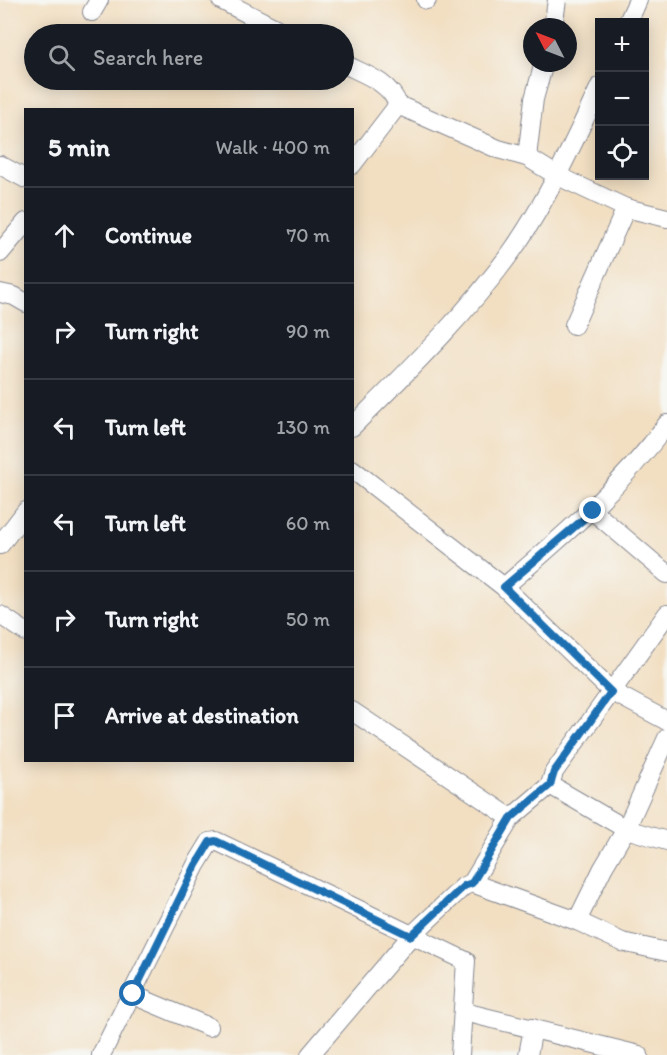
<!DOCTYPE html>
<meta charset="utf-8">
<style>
body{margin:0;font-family:Itim,sans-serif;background:#242831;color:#f1f3f6}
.controls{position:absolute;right:18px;top:18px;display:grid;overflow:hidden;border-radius:0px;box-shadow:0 3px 15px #0003}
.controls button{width:54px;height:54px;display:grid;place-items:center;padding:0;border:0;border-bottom:2px solid #363941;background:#171b24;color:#f1f3f6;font:30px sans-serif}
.compass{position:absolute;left:523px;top:18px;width:54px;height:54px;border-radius:50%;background:#171b24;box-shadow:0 3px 15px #0003;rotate:312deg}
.stop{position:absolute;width:18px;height:18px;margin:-14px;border:4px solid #1f6fb2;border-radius:50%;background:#fff}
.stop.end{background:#1f6fb2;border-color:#fff;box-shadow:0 2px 6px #0008}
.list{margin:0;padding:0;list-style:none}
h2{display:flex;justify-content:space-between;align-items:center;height:78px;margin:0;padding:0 24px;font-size:26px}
h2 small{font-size:20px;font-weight:400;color:#9ea1a6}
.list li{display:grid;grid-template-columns:39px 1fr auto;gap:18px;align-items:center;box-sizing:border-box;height:96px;padding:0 24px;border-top:2px solid #363941}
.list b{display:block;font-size:22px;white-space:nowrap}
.list em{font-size:20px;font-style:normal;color:#9ea1a6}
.icon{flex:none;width:33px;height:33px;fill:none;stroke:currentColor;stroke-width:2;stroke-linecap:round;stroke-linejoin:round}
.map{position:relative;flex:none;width:667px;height:1055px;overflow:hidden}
.search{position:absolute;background:#171b24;box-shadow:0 3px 15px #0003;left:24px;top:24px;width:330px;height:66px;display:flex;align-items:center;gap:15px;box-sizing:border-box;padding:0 21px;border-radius:33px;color:#9ea1a6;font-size:22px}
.panel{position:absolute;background:#171b24;box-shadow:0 3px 15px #0003;left:24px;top:108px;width:330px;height:654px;border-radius:0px}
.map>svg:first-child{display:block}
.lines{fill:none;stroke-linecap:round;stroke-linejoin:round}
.minor-casing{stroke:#868790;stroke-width:20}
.minor{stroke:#fff;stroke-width:18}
.route{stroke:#1f6fb2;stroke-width:8}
</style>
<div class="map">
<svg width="667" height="1055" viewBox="0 0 667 1055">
<rect width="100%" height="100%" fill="#f6f6f2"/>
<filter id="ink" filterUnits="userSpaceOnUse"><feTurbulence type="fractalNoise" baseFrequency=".0167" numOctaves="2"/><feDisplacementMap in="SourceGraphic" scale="12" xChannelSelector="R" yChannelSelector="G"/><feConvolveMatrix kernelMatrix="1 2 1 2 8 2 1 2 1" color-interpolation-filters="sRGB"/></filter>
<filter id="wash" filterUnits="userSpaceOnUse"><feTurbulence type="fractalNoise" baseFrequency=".008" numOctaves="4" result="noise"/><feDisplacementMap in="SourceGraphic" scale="24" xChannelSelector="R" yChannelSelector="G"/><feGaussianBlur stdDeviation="1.35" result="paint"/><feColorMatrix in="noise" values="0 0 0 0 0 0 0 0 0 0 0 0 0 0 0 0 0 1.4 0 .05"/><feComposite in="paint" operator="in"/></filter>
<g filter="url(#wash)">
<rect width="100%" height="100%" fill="#f2dfc2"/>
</g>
<g filter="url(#ink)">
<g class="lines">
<!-- minor casing -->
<g class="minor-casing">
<g id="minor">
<path d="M221,0L287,34"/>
<path d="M426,0H427"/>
<path d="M92,12L99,0"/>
<path d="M628,22L638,0"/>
<path d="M553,27L557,0"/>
<path d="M344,64C364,74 390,82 398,105L352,165"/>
<path d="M398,105L498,149L527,157L556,175L626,208L667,218"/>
<path d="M527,157L534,99L544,63"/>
<path d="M0,165L26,179"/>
<path d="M0,253L26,222"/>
<path d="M0,293L14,296L26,303"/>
<path d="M574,325L626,208"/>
<path d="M352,427C408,371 465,316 512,251C546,203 575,140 600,86"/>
<path d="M352,469L504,587L611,691L667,721"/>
<path d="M593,511L667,574"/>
<path d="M0,545L26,511"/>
<path d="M504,587C563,536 621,487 667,424"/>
<path d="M0,615L26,632"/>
<path d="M352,711L511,818"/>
<path d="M550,785L626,829L667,841"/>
<path d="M472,883L577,921L622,942L667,952"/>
<path d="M577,921L603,868L626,829L667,738"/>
<path d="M133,995L209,1027"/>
<path d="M464,1012L639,1055"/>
<path d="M101,1055L196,865L210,842L216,841L466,961L460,1055"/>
<path d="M310,1055L411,936L464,886L472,883L511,818L550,785L554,772L667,614"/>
<path d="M528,1055L533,1028"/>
</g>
</g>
<!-- minor -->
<use href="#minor" class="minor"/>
</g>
</g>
<g class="lines" filter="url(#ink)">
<!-- route -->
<path class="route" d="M133,994L196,865L210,842L216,841L411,936L464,886L472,883L511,818L550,785L554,772L611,692L504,587L593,511"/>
</g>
</svg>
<div class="controls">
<button>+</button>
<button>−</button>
<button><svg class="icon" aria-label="locate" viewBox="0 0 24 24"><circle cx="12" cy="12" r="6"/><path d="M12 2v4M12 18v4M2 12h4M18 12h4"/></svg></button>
</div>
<svg class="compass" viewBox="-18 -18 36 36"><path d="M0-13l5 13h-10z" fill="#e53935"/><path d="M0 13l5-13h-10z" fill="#9ea1a6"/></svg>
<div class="stop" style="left:133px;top:994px"></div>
<div class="stop end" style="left:593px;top:511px"></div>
<div class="search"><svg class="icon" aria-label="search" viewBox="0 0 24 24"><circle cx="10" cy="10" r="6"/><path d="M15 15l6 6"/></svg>Search here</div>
<section class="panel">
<h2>5 min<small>Walk · 400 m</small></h2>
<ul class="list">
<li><svg class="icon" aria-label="ahead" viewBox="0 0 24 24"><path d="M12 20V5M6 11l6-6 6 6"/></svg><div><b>Continue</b></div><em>70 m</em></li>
<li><svg class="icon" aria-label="right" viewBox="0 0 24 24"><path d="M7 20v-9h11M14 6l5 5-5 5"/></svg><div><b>Turn right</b></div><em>90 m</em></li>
<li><svg class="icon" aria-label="left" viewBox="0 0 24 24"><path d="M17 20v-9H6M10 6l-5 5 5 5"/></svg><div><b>Turn left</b></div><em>130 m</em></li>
<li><svg class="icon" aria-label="left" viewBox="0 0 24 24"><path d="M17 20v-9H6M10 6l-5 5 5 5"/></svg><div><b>Turn left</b></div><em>60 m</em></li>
<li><svg class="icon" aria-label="right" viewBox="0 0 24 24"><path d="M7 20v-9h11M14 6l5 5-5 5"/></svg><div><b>Turn right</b></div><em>50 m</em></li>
<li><svg class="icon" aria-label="arrive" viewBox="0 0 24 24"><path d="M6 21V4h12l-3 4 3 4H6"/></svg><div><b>Arrive at destination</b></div></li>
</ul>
</section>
</div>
